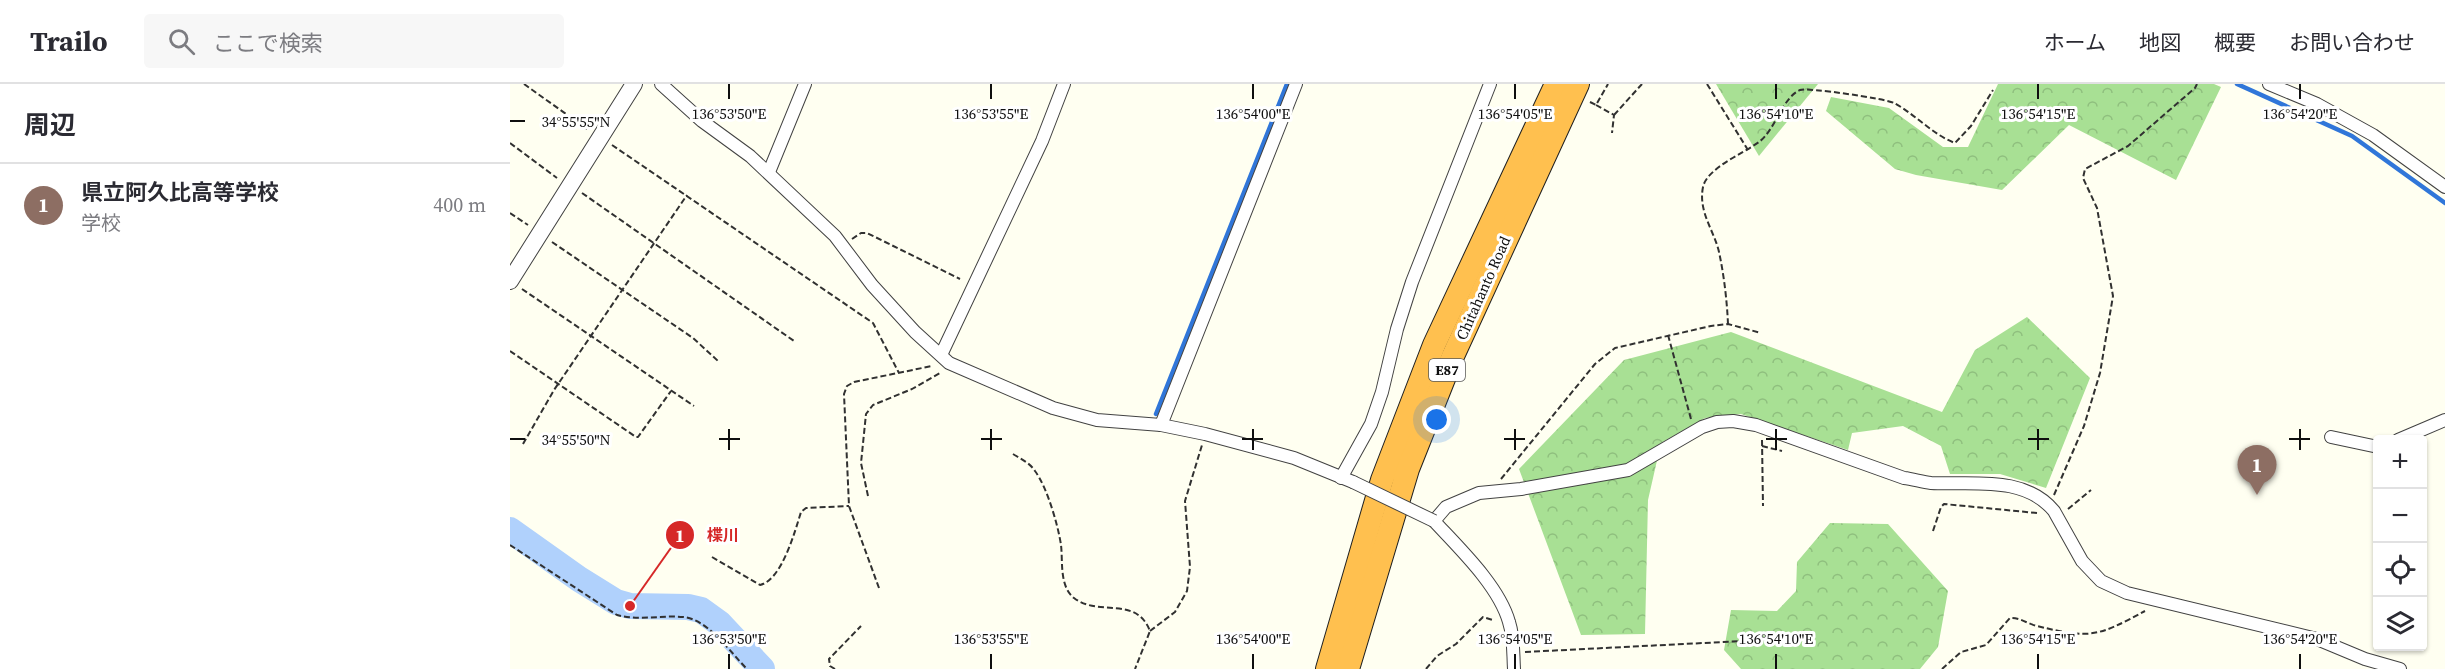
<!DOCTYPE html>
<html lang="ja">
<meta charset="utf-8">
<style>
body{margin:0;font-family:"Source Serif 4","Noto Sans JP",serif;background:#f7f7f7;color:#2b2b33}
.controls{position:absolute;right:18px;bottom:18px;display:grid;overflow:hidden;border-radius:6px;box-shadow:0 2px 4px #0004}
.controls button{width:54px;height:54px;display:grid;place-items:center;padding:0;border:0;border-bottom:2px solid #e1e1e2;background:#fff;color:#2b2b33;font:30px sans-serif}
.you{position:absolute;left:927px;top:336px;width:21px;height:21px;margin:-15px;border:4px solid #fff;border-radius:50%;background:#1a73e8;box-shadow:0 0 0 9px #1a73e833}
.badge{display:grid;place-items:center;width:39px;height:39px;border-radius:50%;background:#cc3219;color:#fff;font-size:20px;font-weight:700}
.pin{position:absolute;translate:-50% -50px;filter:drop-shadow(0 2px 3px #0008)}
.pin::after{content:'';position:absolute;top:32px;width:21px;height:18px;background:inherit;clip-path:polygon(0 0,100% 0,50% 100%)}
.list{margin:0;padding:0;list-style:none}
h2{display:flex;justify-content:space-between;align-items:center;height:78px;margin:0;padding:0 24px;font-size:26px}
h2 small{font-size:20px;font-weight:400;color:#7c7c81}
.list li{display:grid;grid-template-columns:39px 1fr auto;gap:18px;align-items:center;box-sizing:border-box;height:84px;padding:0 24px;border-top:2px solid #e1e1e2}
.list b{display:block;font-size:22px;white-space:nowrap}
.list p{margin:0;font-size:20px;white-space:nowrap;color:#7c7c81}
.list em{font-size:20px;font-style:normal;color:#7c7c81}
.icon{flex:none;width:33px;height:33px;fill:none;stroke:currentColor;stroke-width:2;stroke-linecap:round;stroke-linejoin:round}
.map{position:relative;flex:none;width:1935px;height:585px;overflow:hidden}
header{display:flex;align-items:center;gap:36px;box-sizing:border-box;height:84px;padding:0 30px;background:#fff;border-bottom:2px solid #e1e1e2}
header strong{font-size:28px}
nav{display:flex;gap:33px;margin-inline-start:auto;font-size:21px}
.search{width:420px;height:54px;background:#f7f7f7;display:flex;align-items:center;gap:15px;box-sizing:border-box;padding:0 21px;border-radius:6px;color:#7c7c81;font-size:22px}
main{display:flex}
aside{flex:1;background:#fff}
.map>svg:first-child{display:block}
.forest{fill:url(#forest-crowns)}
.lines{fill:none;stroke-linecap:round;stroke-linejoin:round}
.stream{stroke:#3076d9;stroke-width:4.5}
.river{stroke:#b0d1fc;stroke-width:26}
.minor-casing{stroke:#424242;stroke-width:14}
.tertiary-casing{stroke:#424242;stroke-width:18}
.motorway-casing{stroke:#202020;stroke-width:24}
.path{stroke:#313131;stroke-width:2;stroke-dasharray:6 3;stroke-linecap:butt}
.minor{stroke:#fff;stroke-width:12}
.tertiary{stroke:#fff;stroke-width:16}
.motorway{stroke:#ffc04f;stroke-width:22}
.minor-bridge-casing{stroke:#424242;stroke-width:14;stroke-linecap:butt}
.minor-bridge{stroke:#fff;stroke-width:12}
.ticks{fill:none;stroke:#0f0f0f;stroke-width:2}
.labels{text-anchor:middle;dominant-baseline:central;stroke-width:6;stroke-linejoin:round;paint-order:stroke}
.shield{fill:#fff;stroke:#575757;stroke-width:1.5}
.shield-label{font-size:14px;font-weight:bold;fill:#0f0f0f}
.street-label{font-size:15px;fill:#0f0f0f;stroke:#fff}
.ticks-label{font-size:15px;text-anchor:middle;fill:#0f0f0f;stroke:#fff;stroke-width:6;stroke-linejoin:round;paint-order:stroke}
.leader{fill:none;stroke:#d62828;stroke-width:2}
.callout-dot{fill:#d62828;stroke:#fff;stroke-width:2}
.mark-label{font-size:18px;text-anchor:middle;font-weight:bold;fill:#fff}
.callout-label{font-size:16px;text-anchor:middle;font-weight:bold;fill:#d62828;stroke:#fff;stroke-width:6;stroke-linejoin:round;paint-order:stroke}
</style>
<header>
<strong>Trailo</strong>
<div class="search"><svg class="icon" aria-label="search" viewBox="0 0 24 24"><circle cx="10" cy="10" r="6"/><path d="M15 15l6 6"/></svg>ここで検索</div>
<nav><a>ホーム</a><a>地図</a><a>概要</a><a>お問い合わせ</a></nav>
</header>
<main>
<aside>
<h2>周辺<small></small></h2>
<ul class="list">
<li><span class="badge" style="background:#8d6e63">1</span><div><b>県立阿久比高等学校</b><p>学校</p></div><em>400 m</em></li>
</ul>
</aside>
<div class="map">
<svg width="1935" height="585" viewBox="0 0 1935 585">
<defs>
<pattern id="forest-crowns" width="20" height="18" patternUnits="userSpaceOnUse" patternTransform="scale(1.5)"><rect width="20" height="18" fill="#a8e094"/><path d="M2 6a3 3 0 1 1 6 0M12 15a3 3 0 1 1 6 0" fill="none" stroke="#8fbf7e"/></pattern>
</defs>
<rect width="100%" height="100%" fill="#fffff1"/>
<!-- forest -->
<g class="forest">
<path d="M1206,0H1308L1249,72Z"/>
<path d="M1488,0H1704L1711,3L1666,96L1559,41L1492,106L1406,91L1385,85L1316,27L1321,13L1379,24L1433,63H1458Z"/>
<path d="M1517,233L1580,294L1536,404L1490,390H1440L1431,362L1393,342L1342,349L1338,366L1231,330L1195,334L1151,359L1138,416L1135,550L1071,551L1009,385L1114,276L1221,248L1432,328L1465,266Z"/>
<path d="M1320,439L1378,440L1438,507L1428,563L1410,585H1231L1214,566L1221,526L1267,527L1286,507L1287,478Z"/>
</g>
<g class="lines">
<!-- stream -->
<g class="stream">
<path d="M1727,0L1842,52L1935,119"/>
<path d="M646,330L777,0"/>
</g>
<!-- river -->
<path class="river" d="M0,446L69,495L106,518L120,522L178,523L191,526L209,539L252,585"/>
<!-- minor casing -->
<g class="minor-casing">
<g id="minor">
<path d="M151,0L192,37L240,72L325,152L362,201L405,248L439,279L543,324L587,336L651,341L695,350L784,374L843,398"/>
<path d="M1759,0L1807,20L1863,51L1935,103"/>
<path d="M259,88L295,0"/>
<path d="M431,271L532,57L554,0"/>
<path d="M651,341L786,0"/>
<path d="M1821,353L1868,363"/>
<path d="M1888,356L1935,336"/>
<path d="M831,394L861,340L872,308L887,245L902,198L980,0"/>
<path d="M1004,585C1003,569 1004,553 999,538C989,502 949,464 924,437L936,423L969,409L1011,405L1118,386L1192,343L1207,338L1223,337L1246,341L1394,394C1403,395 1412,398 1421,399C1463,401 1514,391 1544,427L1572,477L1591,497L1617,509L1807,555L1855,575L1890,585"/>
</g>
</g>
<!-- tertiary casing -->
<g class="tertiary-casing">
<path id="tertiary" d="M0,197L124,0"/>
</g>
<!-- motorway casing -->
<g class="motorway-casing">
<g id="motorway">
<path d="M817,585L872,396L924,261L1046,0"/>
<path d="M838,585L898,385L943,272L1068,0"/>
</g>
</g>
<!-- path -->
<g class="path">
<path d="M14,0L77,45"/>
<path d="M1197,0L1238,66"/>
<path d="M1080,18L1086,21L1098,0"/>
<path d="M1086,21L1104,31L1102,49"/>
<path d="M1104,31L1132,0"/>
<path d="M0,59L47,94"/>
<path d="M102,61L363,239L389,289"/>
<path d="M72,109L284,257"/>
<path d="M0,129L18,141"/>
<path d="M342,155L351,149H357L450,195"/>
<path d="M42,158L183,254L208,277"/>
<path d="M12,205L184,322"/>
<path d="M1218,240C1217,217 1214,191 1209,168C1204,146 1188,128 1193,103C1197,84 1234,69 1249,58C1266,45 1272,14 1290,6C1297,3 1377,15 1384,19C1405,30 1423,51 1445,59L1461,42L1483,6"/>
<path d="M1158,251L1181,335"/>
<path d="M0,267L126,353H128L161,307"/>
<path d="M1252,356L1253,422"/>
<path d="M13,360L44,306L177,111"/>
<path d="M1252,362L1272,367"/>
<path d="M503,370C511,375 520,379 525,387C537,403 548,441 551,461C553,477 549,502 564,514C588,533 626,511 640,547L625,585"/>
<path d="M991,395L1085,280L1105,264L1201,242L1218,240L1251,249"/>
<path d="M1544,411L1574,342L1590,289L1603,212L1587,124L1573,94L1575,85L1618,62L1685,4L1687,0"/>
<path d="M358,412L351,379L356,330L363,321L402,305L430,289"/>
<path d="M1558,425L1581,406"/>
<path d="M1423,447L1431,423L1434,420L1527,429"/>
<path d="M0,461L107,531C128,537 151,531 173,533C198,535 220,568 237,585"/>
<path d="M202,473L250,501C272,496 285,447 291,428L296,424L339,422"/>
<path d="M369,504L339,422L334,310L337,302L344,298L422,282"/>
<path d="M640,547L665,528L677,507L680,483L675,417L692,361"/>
<path d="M1015,568L1273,555"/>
<path d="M325,585L320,582L319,575L351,542"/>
<path d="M916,585L927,572L946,560L973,533L983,536"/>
<path d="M1432,585L1451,568L1476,561L1500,534C1509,533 1518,540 1527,542C1580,555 1587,553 1635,527"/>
</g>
<!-- minor -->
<use href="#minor" class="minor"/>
<!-- tertiary -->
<use href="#tertiary" class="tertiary"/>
<!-- motorway -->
<use href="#motorway" class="motorway"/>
<!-- minor-bridge casing -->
<g class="minor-bridge-casing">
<path id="minor-bridge" d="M843,398L924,437"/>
</g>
<!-- minor-bridge -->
<use href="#minor-bridge" class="minor-bridge"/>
</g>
<!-- ticks -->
<path class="ticks" d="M219,0V15M481,0V15M743,0V15M1005,0V15M1266,0V15M1528,0V15M1790,0V15M0,37H15M219,345V366M481,345V366M743,345V366M1005,345V366M1266,345V366M1528,345V366M1790,345V366M0,355H15M209,355H230M471,355H492M732,355H753M994,355H1015M1256,355H1277M1518,355H1539M1779,355H1800M219,570V585M481,570V585M743,570V585M1005,570V585M1266,570V585M1528,570V585M1790,570V585"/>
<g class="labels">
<!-- shield labels -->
<rect class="shield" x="919" y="275" width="36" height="22" rx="4.5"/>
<g class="shield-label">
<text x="937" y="286">E87</text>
</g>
<!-- street labels -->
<g class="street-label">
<text transform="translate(973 204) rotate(-66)">Chitahanto Road</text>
</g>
</g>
<g class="ticks-label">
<text x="219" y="35">136°53'50"E</text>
<text x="481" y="35">136°53'55"E</text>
<text x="743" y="35">136°54'00"E</text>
<text x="1005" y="35">136°54'05"E</text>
<text x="1266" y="35">136°54'10"E</text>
<text x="1528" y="35">136°54'15"E</text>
<text x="1790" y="35">136°54'20"E</text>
<text x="66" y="43">34°55'55"N</text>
<text x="66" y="361">34°55'50"N</text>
<text x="219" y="560">136°53'50"E</text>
<text x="481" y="560">136°53'55"E</text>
<text x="743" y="560">136°54'00"E</text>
<text x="1005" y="560">136°54'05"E</text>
<text x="1266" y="560">136°54'10"E</text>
<text x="1528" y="560">136°54'15"E</text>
<text x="1790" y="560">136°54'20"E</text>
</g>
<!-- callouts -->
<path class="leader" d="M120 522L170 451"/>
<g class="callout-dot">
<circle cx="120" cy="522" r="6"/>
<circle cx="170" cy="451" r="15"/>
</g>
<g class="mark-label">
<text x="170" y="458">1</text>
</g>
<g class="callout-label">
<text x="213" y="457">楪川</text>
</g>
</svg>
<div class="controls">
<button>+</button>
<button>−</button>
<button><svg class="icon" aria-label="locate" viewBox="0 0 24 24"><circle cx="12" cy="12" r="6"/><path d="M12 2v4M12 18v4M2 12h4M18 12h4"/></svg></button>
<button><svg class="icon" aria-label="layers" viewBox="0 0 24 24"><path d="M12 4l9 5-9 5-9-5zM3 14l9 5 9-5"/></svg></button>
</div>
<div class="you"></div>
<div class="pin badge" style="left:1747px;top:411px;background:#8d6e63">1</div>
</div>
</main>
